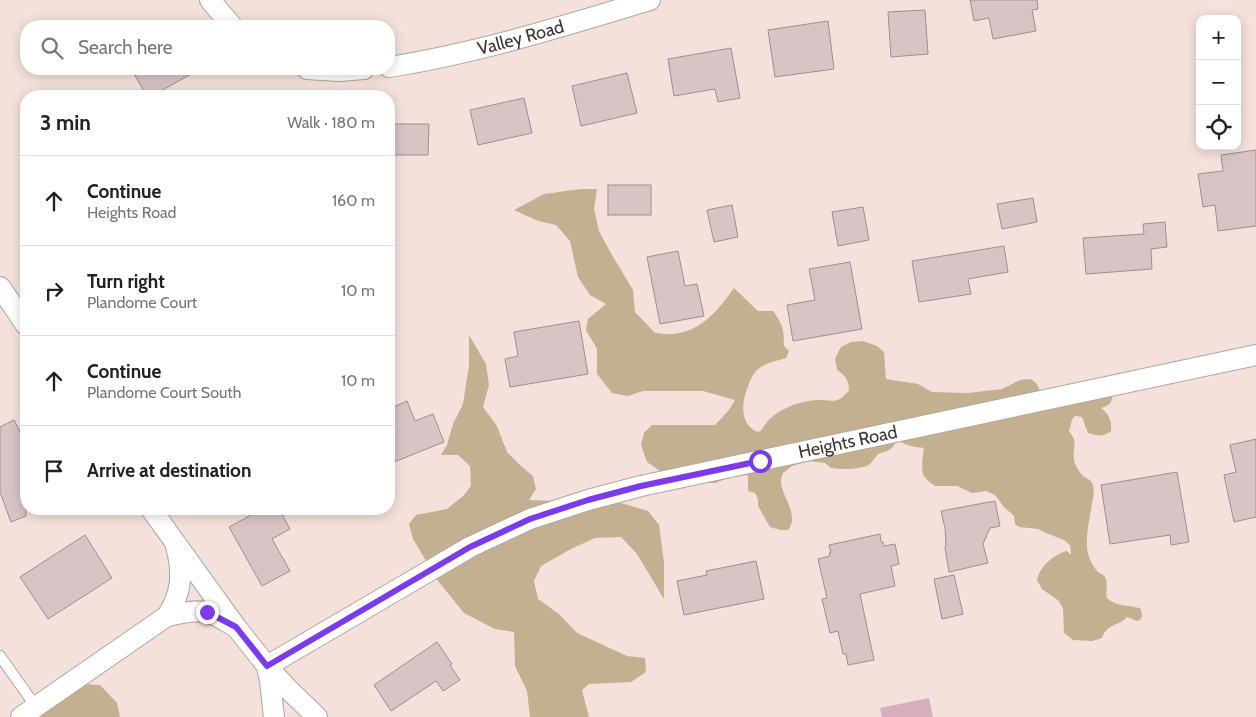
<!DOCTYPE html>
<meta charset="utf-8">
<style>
body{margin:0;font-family:Cabin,sans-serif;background:#f6f6f6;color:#222}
.controls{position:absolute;right:15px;top:15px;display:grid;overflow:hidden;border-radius:10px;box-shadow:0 2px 12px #0003}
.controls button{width:45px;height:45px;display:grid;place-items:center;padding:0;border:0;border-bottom:1px solid #e0e0e0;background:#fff;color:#222;font:25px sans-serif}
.stop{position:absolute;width:15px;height:15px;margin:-11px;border:4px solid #7c3aed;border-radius:50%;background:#fff}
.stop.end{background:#7c3aed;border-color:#fff;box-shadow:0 1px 5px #0008}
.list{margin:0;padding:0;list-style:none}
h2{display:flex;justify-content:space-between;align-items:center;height:65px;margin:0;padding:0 20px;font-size:21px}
h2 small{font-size:16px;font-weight:400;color:#767676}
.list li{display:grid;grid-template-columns:32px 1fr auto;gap:15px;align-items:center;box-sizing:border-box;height:90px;padding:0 20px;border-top:1px solid #e0e0e0}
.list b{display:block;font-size:19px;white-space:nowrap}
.list p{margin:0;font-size:16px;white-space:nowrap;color:#767676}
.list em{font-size:16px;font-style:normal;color:#767676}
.icon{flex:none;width:28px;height:28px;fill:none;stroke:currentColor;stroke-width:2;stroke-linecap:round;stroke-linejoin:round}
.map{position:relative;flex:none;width:1256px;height:717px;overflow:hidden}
.search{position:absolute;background:#fff;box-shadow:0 2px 12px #0003;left:20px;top:20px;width:375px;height:55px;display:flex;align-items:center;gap:12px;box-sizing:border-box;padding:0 18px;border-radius:20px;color:#767676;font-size:19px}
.panel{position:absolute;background:#fff;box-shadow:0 2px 12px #0003;left:20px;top:90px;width:375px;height:425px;border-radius:20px}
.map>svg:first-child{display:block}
.forest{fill:#c3b091}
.water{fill:#d5afbe}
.building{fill:#d8c4c4;stroke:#a08d8e}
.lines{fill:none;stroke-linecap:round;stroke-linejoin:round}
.service-casing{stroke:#b6a39e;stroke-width:12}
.minor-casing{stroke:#b6a39e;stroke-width:22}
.service{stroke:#fff;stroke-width:10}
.minor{stroke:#fff;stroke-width:20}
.route{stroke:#7c3aed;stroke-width:6}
.labels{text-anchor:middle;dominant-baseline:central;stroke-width:4;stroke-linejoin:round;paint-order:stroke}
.street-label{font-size:18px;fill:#3d3533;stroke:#fff}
</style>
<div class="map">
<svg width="1256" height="717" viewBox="0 0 1256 717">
<rect width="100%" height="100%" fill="#f5e1db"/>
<!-- forest -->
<g class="forest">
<path d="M581,189H597L594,209L599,231L612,255L633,290L635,312L655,333C661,333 668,335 674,334C703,330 718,310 734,288L758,311H773C783,325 784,330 784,346L789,351L786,358C777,361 764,363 757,370C753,374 751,378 749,384C742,400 738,424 758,432L762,430C771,411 796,402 816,400C824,399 832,403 840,399C843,397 846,393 849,391C849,380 845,375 837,370L835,359L841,347L851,342L863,341L877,346L884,352L886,379L918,384L932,392L968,393L1002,389L1020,380L1031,379L1037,384L1043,398L1112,392C1113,403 1110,405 1101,408C1109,414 1112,421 1111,431C1103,437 1098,436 1088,433L1082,417L1075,416L1072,420L1069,431C1079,443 1072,447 1074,460C1074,464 1080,473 1083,476C1088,480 1092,479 1093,486C1095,494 1092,502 1091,509C1089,522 1086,535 1087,548C1088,556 1092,566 1098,572C1101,574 1105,575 1106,579C1108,586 1105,591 1107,598C1110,600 1112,602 1115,603C1123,607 1134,605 1141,609L1142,616L1140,620L1137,621L1127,617C1118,627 1107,623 1102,638L1092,641L1073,640L1064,633L1063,609L1059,601L1042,589L1037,580C1040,566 1053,555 1067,551L1071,555L1070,545L1064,540L1046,533L1038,529L1019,527L1015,524L1014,516L1004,507L995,495L986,491L972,493L957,486H935C931,483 925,479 923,474C921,466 923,455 924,448C914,447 907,446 898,440L892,448L887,451L878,454L871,463L867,466L852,469H840L831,468L825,463L809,461L792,466L783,473C782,476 781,479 781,482C782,497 800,516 788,530H780L770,527L758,506V499L755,493L748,491V475L731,477L715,483H705L664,474L647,462L641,445L644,433L652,425H715L729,410L735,400L703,391H643L628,396L612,393L597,374V349L586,330L588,319L606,304L590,295L578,277L570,241L556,225L538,221L514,210L544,194Z"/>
<path d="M469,335L486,364L489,385L483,407L497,426L507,452L521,466L533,476L536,489L529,500L621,503L648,511L659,525L664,562V599L637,554L621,537L595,538L571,549L541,566L534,581L538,599L559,614L577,633L627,656L645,658L646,672L631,682L589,684L582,690L589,717H530L527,691L515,666L514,632L495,629L464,613L438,581L413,539L409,524L416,515L447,509L463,496L471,486L470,466L458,455H441L447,445L453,424L463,404L469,365Z"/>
<path d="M78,684L100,685L117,703L120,717H40L61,694Z"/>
</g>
<!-- water -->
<path class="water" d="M929,698L933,717H882L880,708Z"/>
<!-- building -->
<g class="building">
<path d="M970,0H1037L1038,9L1032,10L1036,31L993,39L989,18L974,21Z"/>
<path d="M925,10L928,54L891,57L888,12Z"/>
<path d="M828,21L834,69L775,77L768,30Z"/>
<path d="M731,48L740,98L718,102L715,89L674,96L668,59Z"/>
<path d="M131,69H200L152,96H147Z"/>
<path d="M627,73L637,113L581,126L572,86Z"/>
<path d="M524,98L532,133L478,145L470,110Z"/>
<path d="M389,124H429L428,155H389Z"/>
<path d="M1256,150V226L1218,231L1215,205L1203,207L1198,174L1223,171L1221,155Z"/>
<rect x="608" y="185" width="43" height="30"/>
<path d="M1033,198L1037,222L1002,229L997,204Z"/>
<path d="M732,205L738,237L714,242L707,210Z"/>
<path d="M863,207L869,240L838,246L832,212Z"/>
<path d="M1165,222L1167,247L1151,249L1152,269L1086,274L1083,238L1144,234L1143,224Z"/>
<path d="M1004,246L1008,272L968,279L971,294L919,302L912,261Z"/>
<path d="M678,251L685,286L697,284L704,316L660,324L647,257Z"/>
<path d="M850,262L862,329L793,341L787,305L815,300L809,269Z"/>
<path d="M579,321L588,374L510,387L505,359L518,356L514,332Z"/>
<path d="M407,401L415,421L433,414L444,442L389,464V409Z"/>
<path d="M14,420L26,443V516L11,522L0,492V427Z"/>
<path d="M1256,439V517L1234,522L1224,475L1236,472L1230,445Z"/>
<path d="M1177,472L1189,542L1171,545L1170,535L1110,544L1101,485Z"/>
<path d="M995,501L1000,526L990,528L983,544L988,563L949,572L945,548L946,545L945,528L941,511Z"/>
<path d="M262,509H279L290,529L272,539L290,571L262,586L229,527Z"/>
<path d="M880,534L881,542H883L884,546L895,544L899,564L891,566L895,586L860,594L874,660L848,665L846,654H843L838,631L830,633L822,599L827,598L818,559L830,556L829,553H831L829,545Z"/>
<path d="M85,535L112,578L48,619L20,577Z"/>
<path d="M756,561L764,599L684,615L677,581L707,575L706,571Z"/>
<path d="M954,575L963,614L942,619L934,579Z"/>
<path d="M437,642L452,664L450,665L460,680L443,691L436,681L391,711L374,685Z"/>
</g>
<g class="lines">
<!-- service casing -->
<g class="service-casing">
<path id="service" d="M0,656L36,707"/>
</g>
<!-- minor casing -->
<g class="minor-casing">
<g id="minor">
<path d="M210,0L232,26"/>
<path id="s1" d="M389,67C478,53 564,26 650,0"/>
<path d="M307,69L339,71L364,69"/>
<path d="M0,287L26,325"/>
<path id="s2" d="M151,509L236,627L267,666L470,547L530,519L588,500L641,486L1256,355"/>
<path d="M167,616C182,593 183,573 176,546"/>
<path d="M21,717L167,616C180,613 194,610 207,612C215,614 224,620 232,625"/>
<path d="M274,717L270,681L267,666L287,688L317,717"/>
</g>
</g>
<!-- service -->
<use href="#service" class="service"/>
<!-- minor -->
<use href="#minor" class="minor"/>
</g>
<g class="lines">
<!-- route -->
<path class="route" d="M207,612L217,617L236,627L267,666L470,547L530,519L588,500L641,486L760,461"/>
</g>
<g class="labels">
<!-- street labels -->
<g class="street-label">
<text stroke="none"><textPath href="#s1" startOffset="135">Valley Road</textPath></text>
<text stroke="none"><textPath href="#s2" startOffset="824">Heights Road</textPath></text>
</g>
</g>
</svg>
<div class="controls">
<button>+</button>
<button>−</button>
<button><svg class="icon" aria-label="locate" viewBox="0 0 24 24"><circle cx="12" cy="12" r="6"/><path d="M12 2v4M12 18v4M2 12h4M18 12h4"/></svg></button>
</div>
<div class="stop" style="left:760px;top:461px"></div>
<div class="stop end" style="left:207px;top:612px"></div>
<div class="search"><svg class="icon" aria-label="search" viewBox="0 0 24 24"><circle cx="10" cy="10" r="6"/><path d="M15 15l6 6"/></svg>Search here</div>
<section class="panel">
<h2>3 min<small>Walk · 180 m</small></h2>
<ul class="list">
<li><svg class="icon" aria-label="ahead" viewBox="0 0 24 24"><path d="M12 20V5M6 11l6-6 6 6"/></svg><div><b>Continue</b><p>Heights Road</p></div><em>160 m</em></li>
<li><svg class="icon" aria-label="right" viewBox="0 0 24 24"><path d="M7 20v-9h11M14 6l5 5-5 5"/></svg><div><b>Turn right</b><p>Plandome Court</p></div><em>10 m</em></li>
<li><svg class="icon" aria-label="ahead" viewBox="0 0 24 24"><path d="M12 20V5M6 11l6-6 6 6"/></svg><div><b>Continue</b><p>Plandome Court South</p></div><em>10 m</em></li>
<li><svg class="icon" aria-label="arrive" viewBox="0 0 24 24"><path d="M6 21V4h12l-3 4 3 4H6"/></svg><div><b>Arrive at destination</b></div></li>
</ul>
</section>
</div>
